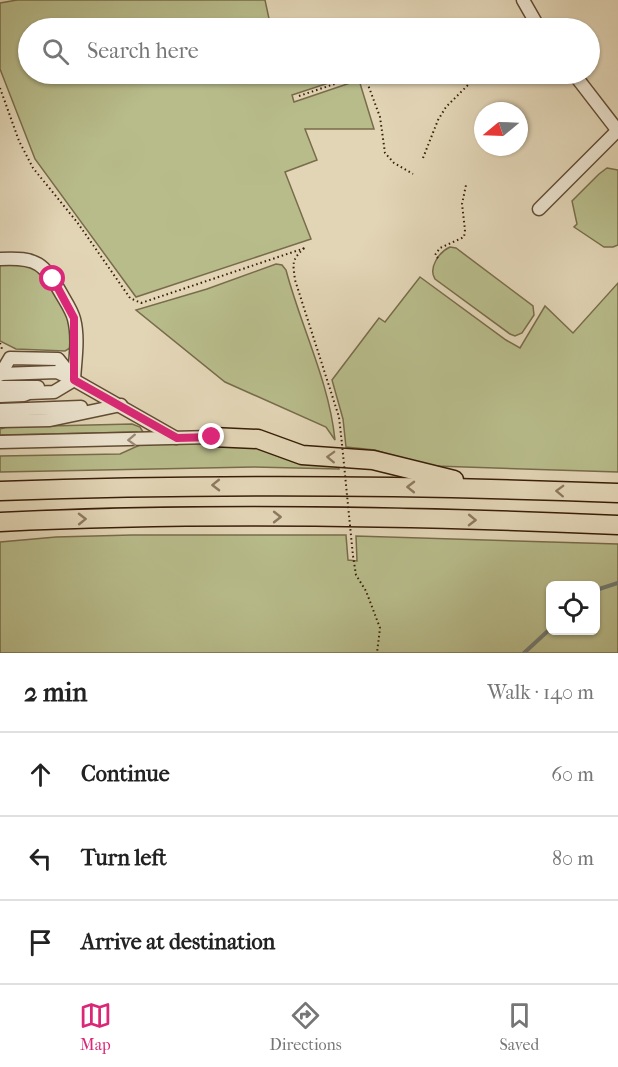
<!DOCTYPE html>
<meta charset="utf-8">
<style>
body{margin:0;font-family:"IM FELL French Canon",serif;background:#f6f6f6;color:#222}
.controls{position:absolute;right:18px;bottom:18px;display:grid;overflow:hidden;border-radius:9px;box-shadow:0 2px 4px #0004}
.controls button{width:54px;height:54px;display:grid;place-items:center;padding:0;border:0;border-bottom:2px solid #e0e0e0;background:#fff;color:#222;font:30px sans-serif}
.compass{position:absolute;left:474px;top:102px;width:54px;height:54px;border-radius:50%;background:#fff;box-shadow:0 2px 4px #0004;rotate:251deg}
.stop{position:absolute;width:18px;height:18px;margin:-14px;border:4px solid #db2777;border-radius:50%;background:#fff}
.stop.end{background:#db2777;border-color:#fff;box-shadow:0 2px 6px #0008}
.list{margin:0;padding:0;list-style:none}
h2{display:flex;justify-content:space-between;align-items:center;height:78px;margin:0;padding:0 24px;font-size:26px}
h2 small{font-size:20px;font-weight:400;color:#767676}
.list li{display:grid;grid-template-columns:39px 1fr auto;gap:18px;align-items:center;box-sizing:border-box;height:84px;padding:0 24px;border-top:2px solid #e0e0e0}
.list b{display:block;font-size:22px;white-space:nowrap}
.list em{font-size:20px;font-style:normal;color:#767676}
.icon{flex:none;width:33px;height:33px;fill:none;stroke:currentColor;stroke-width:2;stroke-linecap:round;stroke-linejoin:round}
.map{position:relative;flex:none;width:618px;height:653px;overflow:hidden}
.search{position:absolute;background:#fff;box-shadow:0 2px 4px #0004;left:18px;right:18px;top:18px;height:66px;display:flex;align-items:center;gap:15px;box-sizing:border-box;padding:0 21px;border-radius:33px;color:#767676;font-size:22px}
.sheet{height:330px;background:#fff}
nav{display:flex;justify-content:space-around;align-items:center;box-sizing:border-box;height:84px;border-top:2px solid #e0e0e0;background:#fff;font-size:16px;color:#767676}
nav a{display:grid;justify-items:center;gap:3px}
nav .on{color:#db2777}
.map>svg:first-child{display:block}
.green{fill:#b8bc8b;stroke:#786c4a;stroke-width:1.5;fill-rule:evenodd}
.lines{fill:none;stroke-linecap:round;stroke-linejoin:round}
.stream{stroke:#717971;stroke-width:4}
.minor-casing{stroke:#624b34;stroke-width:15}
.highway-casing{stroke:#381d08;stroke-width:21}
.path{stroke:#381d08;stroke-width:2;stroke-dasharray:1.5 3;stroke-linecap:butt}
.minor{stroke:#ece4d0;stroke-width:12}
.highway{stroke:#e2d5b6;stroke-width:18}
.path-bridge{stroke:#381d08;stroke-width:2;stroke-dasharray:1.5 3;stroke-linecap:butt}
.oneway{stroke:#9b8a76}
.oneway2{stroke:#8d795f}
.route{stroke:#db2777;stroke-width:8}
</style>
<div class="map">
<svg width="618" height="653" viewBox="0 0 618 653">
<rect width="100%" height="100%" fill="#e2d5b6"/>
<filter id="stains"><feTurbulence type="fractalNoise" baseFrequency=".00333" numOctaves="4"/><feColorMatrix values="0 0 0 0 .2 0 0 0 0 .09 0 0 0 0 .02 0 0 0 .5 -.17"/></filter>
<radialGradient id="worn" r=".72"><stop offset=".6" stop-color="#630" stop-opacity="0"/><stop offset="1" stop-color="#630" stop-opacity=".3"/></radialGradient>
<!-- green -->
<g class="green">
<path d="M17,0H265L271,28H28V74H356L292,95L294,102L359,80L374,129H305L317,160L285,172L311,239L136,297L35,159L0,69V3Z"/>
<path d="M607,168L618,170V245L613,247H604L574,227L577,224L572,201L599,174Z"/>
<path d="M450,247L456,248L533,306L534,315L522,333L515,336L510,334L435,279C428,268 439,252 450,247Z"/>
<path d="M28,264L44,274L70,321V348L65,351L16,349L0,341V265Z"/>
<path d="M276,264L282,265L286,270C301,327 329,381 335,440L326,427L225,382L136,310L207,289Z"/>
<path d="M420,277L506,340L520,348L545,306L573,333L618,283V472L435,466L415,463L375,450L346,447L343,419L332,380L379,318L385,322Z"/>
<path d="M132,424L140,427L143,432L138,434L137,432L0,435V429L7,427Z"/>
<path d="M225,442L338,463L339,469L254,467L0,472V456L120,454L142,444Z"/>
<path d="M132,535H346L348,560L357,561L356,536L618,544V653H0V542L56,537ZM550,586H596V630H550Z"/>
</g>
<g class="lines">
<!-- stream -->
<g class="stream">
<path d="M596,590L618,583"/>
<path d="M524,653L550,629"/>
</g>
<!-- minor casing -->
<g class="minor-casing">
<g id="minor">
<path d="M523,0L539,28"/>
<path d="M574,74L618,131"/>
<path d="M539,209L618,130"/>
<path d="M0,259C37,257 44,263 62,295C66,302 72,311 74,319C79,338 75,361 74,380"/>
<path d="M1,374L57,372L74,380L176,438"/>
<path d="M0,375L10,358L58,359L74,379"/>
<path d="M0,387H38"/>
<path d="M0,396L24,395L29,393L54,392L74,380"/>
<path d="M0,410L81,407"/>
<path d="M0,421L50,420L121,405"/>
<path d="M0,442L212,437"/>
</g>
</g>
<!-- highway casing -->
<g class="highway-casing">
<g id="highway">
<path d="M212,437L258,439L302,455L373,460L454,480"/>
<path d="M0,491C206,484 412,485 618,493"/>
<path d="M0,522C206,512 412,516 618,525"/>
</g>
</g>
<!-- path -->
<g class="path">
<path d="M364,74L380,117L385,153L394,163L413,174"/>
<path d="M372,74C392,82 409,84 430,81"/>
<path d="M0,88L19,141L33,168L77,222L130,298L141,303L305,248"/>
<path d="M299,96L364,74"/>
<path d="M423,158L438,120L446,107L479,74"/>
<path d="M304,248C291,261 293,263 295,280L339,417L342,444"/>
<path d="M438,258L435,255L440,248L464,237L465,230L462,204L466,185"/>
<path d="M0,343L2,349"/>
<path d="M353,556L356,575L366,591L380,628L377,653"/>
</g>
<!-- minor -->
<use href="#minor" class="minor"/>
<!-- highway -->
<use href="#highway" class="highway"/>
<!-- path-bridge -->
<path class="path-bridge" d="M342,444L353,556"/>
</g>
<!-- one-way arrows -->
<defs><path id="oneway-chevron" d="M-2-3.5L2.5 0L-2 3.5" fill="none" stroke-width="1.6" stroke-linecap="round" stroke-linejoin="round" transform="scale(1.5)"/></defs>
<use class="oneway" href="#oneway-chevron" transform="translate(132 440) rotate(178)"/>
<g class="oneway2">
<use href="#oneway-chevron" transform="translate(331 457) rotate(-178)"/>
<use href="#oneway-chevron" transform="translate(216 485) rotate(179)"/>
<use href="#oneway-chevron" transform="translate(411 487) rotate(-179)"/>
<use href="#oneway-chevron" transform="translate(560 491) rotate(-178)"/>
<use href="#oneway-chevron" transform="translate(277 517)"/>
<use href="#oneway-chevron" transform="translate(82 519) rotate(-1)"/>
<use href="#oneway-chevron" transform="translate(472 520) rotate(1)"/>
</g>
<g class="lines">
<!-- route -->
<path class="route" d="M53,279L74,318V380L177,438L212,437"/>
</g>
<rect width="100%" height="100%" filter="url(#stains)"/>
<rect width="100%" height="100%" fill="url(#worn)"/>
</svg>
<div class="controls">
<button><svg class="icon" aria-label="locate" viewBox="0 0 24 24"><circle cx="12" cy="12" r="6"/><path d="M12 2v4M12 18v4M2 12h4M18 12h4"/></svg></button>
</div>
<svg class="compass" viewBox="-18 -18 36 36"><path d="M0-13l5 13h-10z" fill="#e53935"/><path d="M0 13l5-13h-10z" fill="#767676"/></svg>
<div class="stop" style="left:53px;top:279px"></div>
<div class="stop end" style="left:212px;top:437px"></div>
<div class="search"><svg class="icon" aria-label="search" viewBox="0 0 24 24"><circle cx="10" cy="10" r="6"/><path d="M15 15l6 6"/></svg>Search here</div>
</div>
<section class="sheet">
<h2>2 min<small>Walk · 140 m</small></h2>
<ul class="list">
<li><svg class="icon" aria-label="ahead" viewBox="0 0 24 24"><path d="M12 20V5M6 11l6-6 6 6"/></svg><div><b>Continue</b></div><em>60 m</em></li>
<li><svg class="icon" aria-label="left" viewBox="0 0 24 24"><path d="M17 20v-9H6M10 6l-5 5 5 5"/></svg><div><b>Turn left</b></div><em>80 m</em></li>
<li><svg class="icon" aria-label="arrive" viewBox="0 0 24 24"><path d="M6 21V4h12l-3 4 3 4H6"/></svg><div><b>Arrive at destination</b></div></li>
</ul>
</section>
<nav>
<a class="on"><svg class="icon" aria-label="map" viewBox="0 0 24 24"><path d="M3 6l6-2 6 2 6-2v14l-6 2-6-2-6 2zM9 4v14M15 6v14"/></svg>Map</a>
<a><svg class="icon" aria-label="directions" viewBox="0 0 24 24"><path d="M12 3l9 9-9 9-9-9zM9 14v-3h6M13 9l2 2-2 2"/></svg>Directions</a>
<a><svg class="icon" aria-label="saved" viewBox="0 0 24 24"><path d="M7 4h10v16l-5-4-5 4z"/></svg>Saved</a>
</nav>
